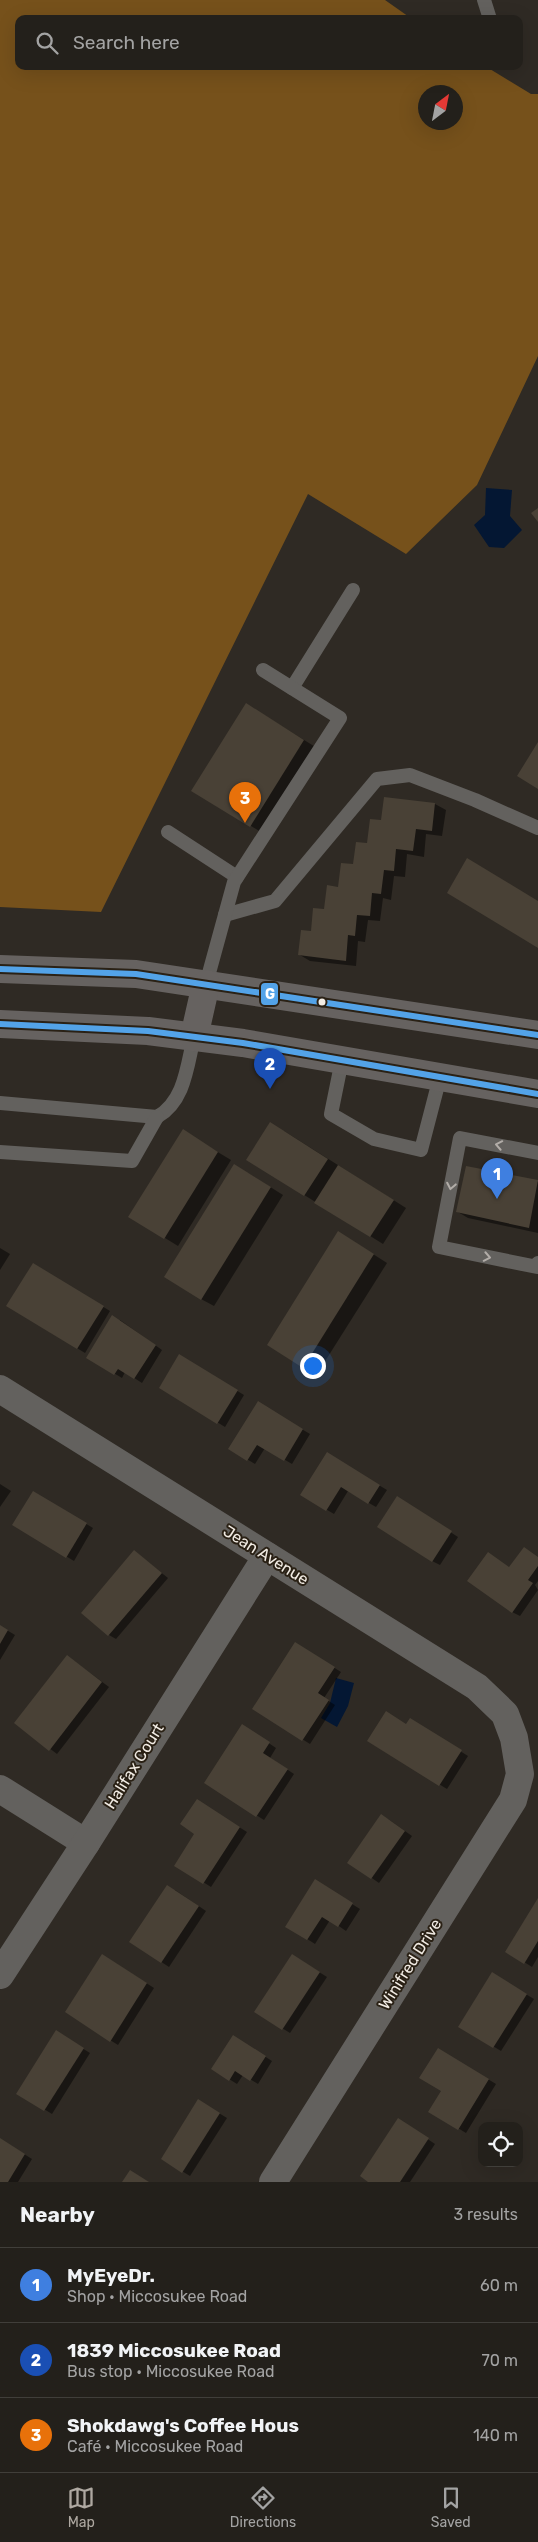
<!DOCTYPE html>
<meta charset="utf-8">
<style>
body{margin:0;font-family:Rubik,sans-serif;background:#2b2824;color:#f1f3f6}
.controls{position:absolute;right:15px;bottom:15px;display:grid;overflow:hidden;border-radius:10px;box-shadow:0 5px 20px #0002}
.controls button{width:45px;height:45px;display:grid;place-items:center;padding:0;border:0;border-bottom:1px solid #403e3a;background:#23201b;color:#f1f3f6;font:25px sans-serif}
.compass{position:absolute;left:418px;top:85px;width:45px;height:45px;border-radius:50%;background:#23201b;box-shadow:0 5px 20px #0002;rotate:32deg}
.you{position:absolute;left:312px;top:1365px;width:18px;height:18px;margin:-12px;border:4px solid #fff;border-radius:50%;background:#1a73e8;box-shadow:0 0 0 8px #1a73e833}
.badge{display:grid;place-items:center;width:32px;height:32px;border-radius:50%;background:#aea8a1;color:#fff;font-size:16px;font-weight:700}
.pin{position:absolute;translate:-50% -41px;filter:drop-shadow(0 1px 2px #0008)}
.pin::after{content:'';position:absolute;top:26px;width:18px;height:15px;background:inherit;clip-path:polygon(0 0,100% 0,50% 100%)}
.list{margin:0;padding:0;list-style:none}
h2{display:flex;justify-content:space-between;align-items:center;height:65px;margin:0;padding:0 20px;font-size:21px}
h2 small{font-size:16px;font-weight:400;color:#a3a3a3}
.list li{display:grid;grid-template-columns:32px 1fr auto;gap:15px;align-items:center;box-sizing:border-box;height:75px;padding:0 20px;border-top:1px solid #403e3a}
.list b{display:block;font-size:19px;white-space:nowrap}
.list p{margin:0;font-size:16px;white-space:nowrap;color:#a3a3a3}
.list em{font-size:16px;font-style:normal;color:#a3a3a3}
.icon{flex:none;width:28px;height:28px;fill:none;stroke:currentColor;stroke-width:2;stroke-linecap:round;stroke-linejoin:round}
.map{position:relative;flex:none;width:538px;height:2182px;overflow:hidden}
.search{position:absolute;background:#23201b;box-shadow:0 5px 20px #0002;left:15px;right:15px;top:15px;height:55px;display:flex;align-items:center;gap:12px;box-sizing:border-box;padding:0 18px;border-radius:10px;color:#a3a3a3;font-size:19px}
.sheet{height:290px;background:#23201b}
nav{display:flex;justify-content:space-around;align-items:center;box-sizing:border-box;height:70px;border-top:1px solid #403e3a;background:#23201b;font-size:14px;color:#a3a3a3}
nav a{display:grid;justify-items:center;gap:2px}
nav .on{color:#aea8a1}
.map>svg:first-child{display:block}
.forest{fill:#76511b;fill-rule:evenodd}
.water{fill:#041733}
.shadow{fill:#0007}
.building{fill:#494136}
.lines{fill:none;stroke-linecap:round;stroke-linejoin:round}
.lane{stroke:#63615e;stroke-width:14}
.street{stroke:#63615e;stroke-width:28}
.secondary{stroke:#666260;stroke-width:28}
.bus-1-casing{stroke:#2a2115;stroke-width:10}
.bus-1{stroke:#53a3e8;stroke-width:6}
.oneway{stroke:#b2ada8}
.bus-dot{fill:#f2ece4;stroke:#2a2115;stroke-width:2}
.labels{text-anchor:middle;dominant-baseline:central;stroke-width:4;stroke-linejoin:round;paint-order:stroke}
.street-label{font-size:16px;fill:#f2ece4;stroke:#2a2115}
.line-badge{stroke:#2a2115;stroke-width:2}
.badge-label{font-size:14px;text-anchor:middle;font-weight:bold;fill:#fff}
</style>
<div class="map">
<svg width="538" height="2182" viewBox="0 0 538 2182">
<rect width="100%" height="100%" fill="#2f2a24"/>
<!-- forest -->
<path class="forest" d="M0,0H385L412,19H19V66H485L531,94H538V356L477,485L406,554L308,494L101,912L0,907ZM426,92H456V122H426Z"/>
<!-- water -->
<g class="water">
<path d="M486,488L512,490L510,516L522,530L504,548L489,547L474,525L485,515Z"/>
<path d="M336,1678L354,1683L348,1706L337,1727L321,1718L330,1703Z"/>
</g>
<!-- shadow -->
<g class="shadow">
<path d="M259,712L317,748L264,834L251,826Z"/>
<path d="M385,798L435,804L446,810L442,836L426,834L424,857L407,854L405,877L394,876L391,900L383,898L380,921L368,920L365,942L358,941L356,966L310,961L300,955L382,822Z"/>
<path d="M284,1131L406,1208L383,1244L248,1160Z"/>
<path d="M196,1139L231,1160L178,1246L165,1238Z"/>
<path d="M467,1167L538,1182V1233L468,1218L458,1212Z"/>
<path d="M248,1173L283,1195L214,1306L201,1299Z"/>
<path d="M351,1240L387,1263L317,1374L269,1345Z"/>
<path d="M0,1248L10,1254L0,1270Z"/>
<path d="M33,1264L110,1311L85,1353L8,1306Z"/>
<path d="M120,1320L162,1350L142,1383L125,1372L122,1378L87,1357Z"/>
<path d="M180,1356L244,1395L225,1427L160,1387Z"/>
<path d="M258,1403L310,1434L292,1464L265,1448L255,1464L230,1449Z"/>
<path d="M327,1454L387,1490L376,1507L348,1491L334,1514L302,1495Z"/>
<path d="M0,1484L11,1491L0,1507Z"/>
<path d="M33,1492L93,1528L74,1561L14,1525Z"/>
<path d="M404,1502L458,1537L440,1565L432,1561Z"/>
<path d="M134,1551L168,1578L116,1639L109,1635Z"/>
<path d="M538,1557V1581L535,1585L538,1590L520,1616L512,1612L510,1568Z"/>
<path d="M0,1626L15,1635L0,1660Z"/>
<path d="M303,1648L341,1672L324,1698L335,1705L310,1744L254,1709Z"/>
<path d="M74,1661L109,1687L57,1754L16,1723Z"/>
<path d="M417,1724L468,1756L447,1789L368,1741L407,1725Z"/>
<path d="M249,1730L276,1748L270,1758L294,1774L264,1820L205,1783Z"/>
<path d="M204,1805L247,1832L211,1887L176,1865L196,1833Z"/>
<path d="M388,1819L412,1836L379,1883L349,1862Z"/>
<path d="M315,1881L360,1909L346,1931L330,1920L315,1944L287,1926Z"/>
<path d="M175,1890L206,1911L169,1967L131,1942Z"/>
<path d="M538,1900V1957L532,1967L507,1951Z"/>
<path d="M110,1960L154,1988L118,2045L110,2040Z"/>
<path d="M300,1960L327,1977L290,2033L256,2012Z"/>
<path d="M492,1974L534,1999L501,2051L460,2026Z"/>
<path d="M56,2032L90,2053L52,2114L18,2093Z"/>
<path d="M241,2041L272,2061L258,2084L243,2075L237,2084L213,2069Z"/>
<path d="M438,2049L496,2084L466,2133L430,2111L443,2090Z"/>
<path d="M199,2101L227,2118L190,2176L162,2159Z"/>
<path d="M405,2124L435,2144L410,2182H371Z"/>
<path d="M0,2139L32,2159L18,2182H0Z"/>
</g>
<!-- building -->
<g class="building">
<path d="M538,508V522L531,513Z"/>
<path d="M246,703L304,740L250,827L191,791Z"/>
<path d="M538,742V789L517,776Z"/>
<path d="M384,797L435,803L432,831L416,829L413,851L396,849L394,871L384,870L381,894L372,893L370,916L357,915L355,936L348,935L346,961L298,955L301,930L311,931L313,908L324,909L327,885L338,887L341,863L353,864L356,842L367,843L370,819L381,820Z"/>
<path d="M467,858L538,901V948L447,893Z"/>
<path d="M270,1122L328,1159L304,1196L246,1160Z"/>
<path d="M183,1129L218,1152L164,1239L128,1217Z"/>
<path d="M234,1164L271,1187L201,1300L164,1277Z"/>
<path d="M338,1165L394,1200L370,1237L314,1203Z"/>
<path d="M466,1166L538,1180L529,1228L456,1212Z"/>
<path d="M338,1231L374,1254L303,1368L267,1345Z"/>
<path d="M33,1263L104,1306L77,1349L6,1306Z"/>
<path d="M112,1315L156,1345L134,1379L118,1369L114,1375L86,1358Z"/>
<path d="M179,1354L238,1390L217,1424L159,1388Z"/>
<path d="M258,1401L303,1429L284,1461L257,1445L247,1461L228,1449Z"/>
<path d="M327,1452L380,1485L368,1504L341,1487L326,1511L300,1495Z"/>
<path d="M33,1491L87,1523L66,1558L12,1525Z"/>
<path d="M397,1496L452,1531L432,1562L377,1527Z"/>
<path d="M524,1547L538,1557V1566L528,1580L533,1583L512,1613L467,1581L488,1552L509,1567Z"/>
<path d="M134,1550L162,1573L108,1636L81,1613Z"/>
<path d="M0,1625L8,1630L0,1644Z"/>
<path d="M295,1642L335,1667L318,1693L329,1700L302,1741L252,1709Z"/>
<path d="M67,1655L102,1682L49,1751L14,1723Z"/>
<path d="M386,1711L406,1724L410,1718L462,1750L439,1786L367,1741Z"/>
<path d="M242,1724L270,1742L263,1753L288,1769L256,1817L204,1783Z"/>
<path d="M197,1799L240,1827L203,1884L174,1866L194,1834L180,1824Z"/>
<path d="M381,1814L405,1831L371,1879L347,1863Z"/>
<path d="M315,1879L353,1903L338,1927L322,1917L307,1940L285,1927Z"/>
<path d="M167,1885L199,1906L161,1963L129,1942Z"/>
<path d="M538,1898V1941L524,1964L505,1952Z"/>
<path d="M102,1954L147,1983L110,2042L65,2012Z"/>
<path d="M292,1954L320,1972L282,2030L254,2012Z"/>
<path d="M492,1972L527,1994L493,2048L458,2027Z"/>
<path d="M56,2030L84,2048L44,2111L16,2094Z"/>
<path d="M233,2035L266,2056L250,2081L235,2071L229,2081L211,2069Z"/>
<path d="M438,2048L489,2079L458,2130L428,2112L441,2091L419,2078Z"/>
<path d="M198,2099L220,2113L182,2173L161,2159Z"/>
<path d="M398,2118L429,2138L400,2182H368L360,2176Z"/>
<path d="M0,2138L25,2154L8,2182H0Z"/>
<path d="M130,2170L149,2182H122Z"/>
</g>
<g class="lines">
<!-- lane -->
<g class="lane">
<path d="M484,0L490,19"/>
<path d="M292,688L353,590"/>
<path d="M168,832L237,877"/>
<path d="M225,915L275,901L377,779L410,775L475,800L538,828"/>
<path d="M206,984L234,882L340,718L263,670"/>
<path d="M342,1060L331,1114L374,1139L421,1150L440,1077"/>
<path d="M0,1103L157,1117C185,1101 187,1066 194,1037"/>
<path d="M0,1152L132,1161L157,1117"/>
<path d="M538,1153L460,1138L439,1247L537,1267L538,1263"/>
</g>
<!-- street -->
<g class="street">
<path d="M0,1389L477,1687L505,1714L514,1738L520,1774L513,1800L273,2182"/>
<path d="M0,1789L86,1843"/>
<path d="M0,1975L86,1843L267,1556"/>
</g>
<!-- secondary -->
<g class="secondary">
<path d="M0,969L136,974L538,1035"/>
<path d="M0,1024L148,1031L243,1043L538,1094"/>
<path d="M194,1037L206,984"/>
</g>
<!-- bus-1 casing -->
<g class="bus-1-casing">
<g id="bus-1">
<path d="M0,969L136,974L538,1035"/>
<path d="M0,1024L148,1031L243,1043L538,1094"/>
</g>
</g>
<!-- bus-1 -->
<use href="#bus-1" class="bus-1"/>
</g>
<!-- one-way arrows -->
<defs><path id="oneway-chevron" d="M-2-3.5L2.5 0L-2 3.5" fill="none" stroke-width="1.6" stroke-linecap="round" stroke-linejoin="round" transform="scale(1.25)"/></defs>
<g class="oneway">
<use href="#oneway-chevron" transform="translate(499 1145) rotate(-169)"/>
<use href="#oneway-chevron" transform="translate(451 1186) rotate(101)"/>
<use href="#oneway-chevron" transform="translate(487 1257) rotate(11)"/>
</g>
<!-- markers -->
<circle class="bus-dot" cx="322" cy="1002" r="4.5"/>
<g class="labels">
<!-- street labels -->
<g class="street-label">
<text transform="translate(266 1555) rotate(32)">Jean Avenue</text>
<text transform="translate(134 1766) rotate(-58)">Halifax Court</text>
<text transform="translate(410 1964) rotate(-58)">Winifred Drive</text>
</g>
</g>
<rect class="line-badge" x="260" y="982" width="19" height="24" rx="5" fill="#53a3e8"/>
<g class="badge-label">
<text x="270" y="999">G</text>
</g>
</svg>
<div class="controls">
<button><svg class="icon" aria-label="locate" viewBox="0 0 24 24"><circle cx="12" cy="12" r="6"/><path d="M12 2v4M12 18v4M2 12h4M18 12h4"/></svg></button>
</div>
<svg class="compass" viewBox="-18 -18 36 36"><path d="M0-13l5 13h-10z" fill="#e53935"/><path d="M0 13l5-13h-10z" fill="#a3a3a3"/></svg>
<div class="you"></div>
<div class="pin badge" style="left:497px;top:1199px;background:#3f7fe0">1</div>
<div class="pin badge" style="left:270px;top:1089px;background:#1a4fb4">2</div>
<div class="pin badge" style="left:245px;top:823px;background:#e8710a">3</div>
<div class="search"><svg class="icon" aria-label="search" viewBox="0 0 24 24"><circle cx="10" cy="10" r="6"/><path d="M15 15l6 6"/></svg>Search here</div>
</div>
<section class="sheet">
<h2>Nearby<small>3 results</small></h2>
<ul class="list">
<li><span class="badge" style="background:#3f7fe0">1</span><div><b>MyEyeDr.</b><p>Shop · Miccosukee Road</p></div><em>60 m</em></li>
<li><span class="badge" style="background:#1a4fb4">2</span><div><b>1839 Miccosukee Road</b><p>Bus stop · Miccosukee Road</p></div><em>70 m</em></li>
<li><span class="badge" style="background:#e8710a">3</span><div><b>Shokdawg's Coffee Hous</b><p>Café · Miccosukee Road</p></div><em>140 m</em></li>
</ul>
</section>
<nav>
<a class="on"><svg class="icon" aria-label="map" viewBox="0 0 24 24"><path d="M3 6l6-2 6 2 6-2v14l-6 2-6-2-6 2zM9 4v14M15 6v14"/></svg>Map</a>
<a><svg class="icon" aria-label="directions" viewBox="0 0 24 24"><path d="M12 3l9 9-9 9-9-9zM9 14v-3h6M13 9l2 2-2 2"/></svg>Directions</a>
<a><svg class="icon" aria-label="saved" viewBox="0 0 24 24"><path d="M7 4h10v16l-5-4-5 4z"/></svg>Saved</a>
</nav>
